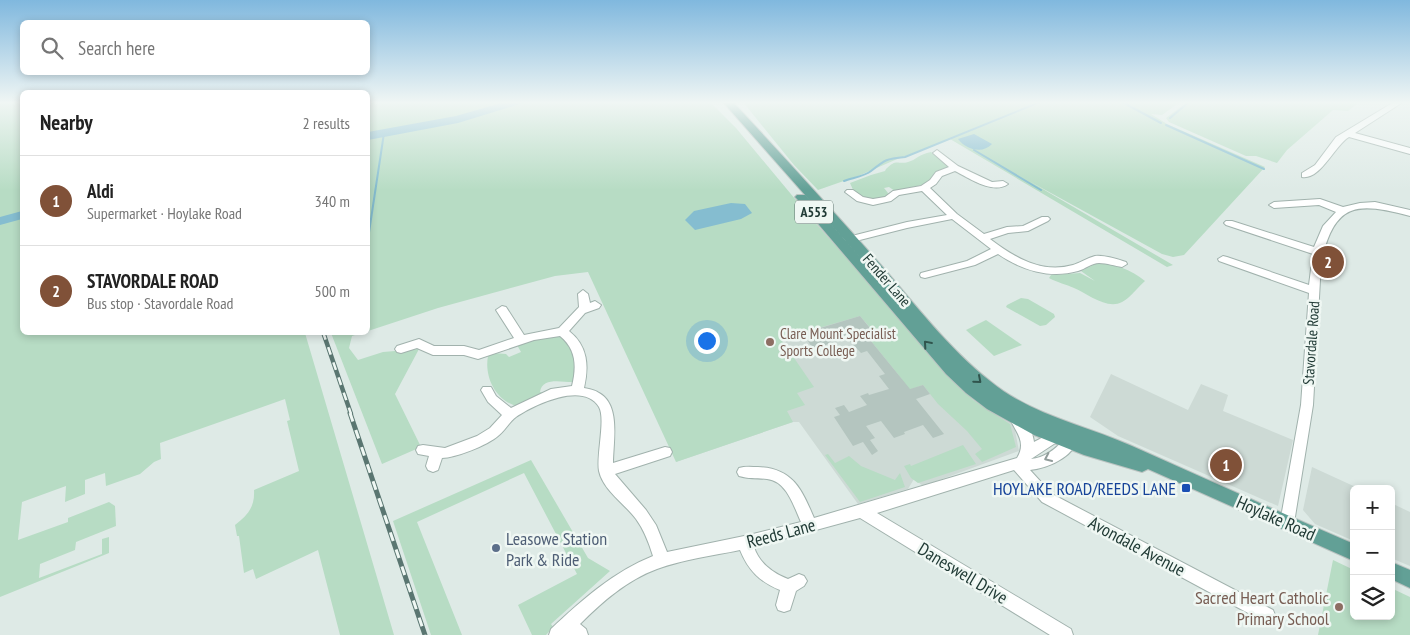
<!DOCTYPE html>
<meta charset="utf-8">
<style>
body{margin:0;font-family:"PT Sans Narrow",sans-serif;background:#f2f2f2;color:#222}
.controls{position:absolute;right:15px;bottom:15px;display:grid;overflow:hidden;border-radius:8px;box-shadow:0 2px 8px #0003}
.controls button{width:45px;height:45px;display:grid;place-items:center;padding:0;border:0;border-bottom:1px solid #e0e0e0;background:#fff;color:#222;font:25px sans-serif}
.you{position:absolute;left:706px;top:340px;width:18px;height:18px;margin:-12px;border:4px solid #fff;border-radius:50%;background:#1a73e8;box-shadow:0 0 0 8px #1a73e833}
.badge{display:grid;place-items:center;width:32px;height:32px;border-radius:50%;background:#805138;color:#fff;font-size:16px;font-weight:700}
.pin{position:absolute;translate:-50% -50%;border:2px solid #fff;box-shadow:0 1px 5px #0006}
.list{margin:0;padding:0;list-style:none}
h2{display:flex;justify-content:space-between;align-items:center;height:65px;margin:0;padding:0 20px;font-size:21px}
h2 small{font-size:16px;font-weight:400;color:#767676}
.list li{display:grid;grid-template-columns:32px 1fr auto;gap:15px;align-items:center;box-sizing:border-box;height:90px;padding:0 20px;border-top:1px solid #e0e0e0}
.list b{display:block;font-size:19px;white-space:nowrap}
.list p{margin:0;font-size:16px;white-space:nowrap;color:#767676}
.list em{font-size:16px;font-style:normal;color:#767676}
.icon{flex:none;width:28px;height:28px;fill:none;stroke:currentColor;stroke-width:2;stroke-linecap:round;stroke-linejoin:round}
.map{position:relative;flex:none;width:1410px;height:635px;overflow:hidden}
.search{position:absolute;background:#fff;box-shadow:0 2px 8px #0003;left:20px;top:20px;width:350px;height:55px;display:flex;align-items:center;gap:12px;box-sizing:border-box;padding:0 18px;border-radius:8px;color:#767676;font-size:19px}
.panel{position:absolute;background:#fff;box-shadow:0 2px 8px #0003;left:20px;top:90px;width:350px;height:245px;border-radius:8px}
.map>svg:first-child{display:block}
.built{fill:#cddad5}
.green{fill:#b7dcc4}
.water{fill:#85bdd0}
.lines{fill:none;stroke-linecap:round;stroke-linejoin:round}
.stream{stroke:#85bdd0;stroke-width:2}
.river{fill:#85bdd0;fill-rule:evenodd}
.building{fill:#b4c5bf}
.minor-casing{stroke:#a1b2ad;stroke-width:2}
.major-casing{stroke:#bcc4c2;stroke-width:2}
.minor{fill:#fff;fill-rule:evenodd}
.major{fill:#62a096;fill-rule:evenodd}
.rail-far1-casing{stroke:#5a7671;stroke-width:4.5}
.rail-casing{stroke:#5a7671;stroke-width:5}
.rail-far1{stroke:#eff7f3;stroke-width:2.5;stroke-dasharray:8;stroke-linecap:butt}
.rail{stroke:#eff7f3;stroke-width:3;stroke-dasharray:9;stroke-linecap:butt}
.oneway{stroke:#30544d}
.oneway2{stroke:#909c9a}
.education-dot{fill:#8d6e63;stroke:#eff7f3;stroke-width:2}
.transit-dot{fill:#1a4fb4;stroke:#eff7f3;stroke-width:2}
.service-dot{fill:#5c6f8a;stroke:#eff7f3;stroke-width:2}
.labels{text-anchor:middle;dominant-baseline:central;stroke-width:5;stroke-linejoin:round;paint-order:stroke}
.shield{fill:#eff7f3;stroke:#5e736e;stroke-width:1}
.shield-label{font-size:14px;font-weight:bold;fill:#203a35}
.street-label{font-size:15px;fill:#203a35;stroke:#eff7f3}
.education-label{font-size:15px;fill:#785e54;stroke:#eff7f3;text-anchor:start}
.near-transit-label{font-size:18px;fill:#164399;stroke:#eff7f3;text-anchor:end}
.near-street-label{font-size:18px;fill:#203a35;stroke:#eff7f3}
.near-service-label{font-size:18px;fill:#4e5e75;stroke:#eff7f3;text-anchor:start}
.near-education-label{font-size:18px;fill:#785e54;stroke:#eff7f3;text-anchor:end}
</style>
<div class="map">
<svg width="1410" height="635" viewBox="0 0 1410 635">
<rect width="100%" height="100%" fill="#deeae6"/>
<!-- built -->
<g class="built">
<path d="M799,198L965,391L981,406L1014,425L1019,451L923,486L914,479L908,489L858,504L799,422H793L676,462L772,208Z"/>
<path d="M1111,374L1188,410L1201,384L1228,395L1223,411L1293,440L1278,506L1118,436L1090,417Z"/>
<path d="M1312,467L1360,489H1354V541L1315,524L1303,510Z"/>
<path d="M1391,503L1410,512V566L1391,558Z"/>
</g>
<!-- green -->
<g class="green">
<path d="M0,102H22V332L305,333L394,635H340L318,550L256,579L253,569L244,573L239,536H237L235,525C248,515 255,507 254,490L299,471L287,421L290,420L285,399L160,443L161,459L154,462L140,474L106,486L105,473L85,480V494L65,502L66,486L22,502L18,540L68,522V518L109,502L115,506L116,526L76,542L75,550L40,564L39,578L102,554V539L109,537V553L0,597Z"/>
<path d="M368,102H512L456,118L368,135Z"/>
<path d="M521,102H710L736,128L810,217L973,400L1010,424L1016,447L982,462L975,454L982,449L967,431L938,404L923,385L905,391L901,378L871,341L867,342L862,336L874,332L860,316L781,339L814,387L797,393L805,405L787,411L793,422L676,462L588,272L555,276L438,308L368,331V137L442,124Z"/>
<path d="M743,102H1180L1162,115L1151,114L1167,124L1265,167L1184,255L1173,257L1162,254L1029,181L1173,265L1167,267L950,139L895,160L858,176L818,190L794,165Z"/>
<path d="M1187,102H1359L1348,111L1333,110L1287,150L1277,163L1256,156H1246L1169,122L1166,118Z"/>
<path d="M931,152L949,167L926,184L895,191L889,187L884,188L888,193L886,198L869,199L854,192L850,183L871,175L885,171L886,169C897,158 897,165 908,162C916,160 919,154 931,152Z"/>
<path d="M1097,263C1115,263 1131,270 1145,281C1138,287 1130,298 1122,302C1107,310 1088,294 1074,288C1066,284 1058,283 1049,278L1051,275L1080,273L1095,281L1081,271Z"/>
<path d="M1021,298L1028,299L1054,314L1055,317L1046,325L1040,326L1006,307L1007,305Z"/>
<path d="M986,320L1022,345L994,356L966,330Z"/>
<path d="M331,333H361L352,336L349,348L358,360L383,352L419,349L395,394L421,447L382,464Z"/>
<path d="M549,334L563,336C574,353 581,362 572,382C561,382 542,377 540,392L545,393L517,406C496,401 484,377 488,356L493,353L506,354L509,357L521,352L517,345Z"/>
<path d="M963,445L976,464L918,483L911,478L904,466L910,464L911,466Z"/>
<path d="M828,454L835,463L849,456L861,466L895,480L900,473L905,487L860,502L825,455Z"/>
<path d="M531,460L588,558L610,571L551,624L553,627L546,635H532L518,605L577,574L524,473L417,522L462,635H431L393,521Z"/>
<path d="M1333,560L1354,570V616H1391V588L1410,597V635H1318Z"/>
</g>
<!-- water -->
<g class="water">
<path d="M974,134L992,144C983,154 966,150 958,139Z"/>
<path d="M731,203L745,204L752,213L741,219L695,230L685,220L694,211Z"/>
</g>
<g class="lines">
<!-- stream -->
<g class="stream">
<path d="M1122,102L1161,123"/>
<path d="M1170,118L1189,102"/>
<path d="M1166,125L1264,169"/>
<path d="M974,150L1041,190"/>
<path d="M844,181C852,178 865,176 871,171C886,159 886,159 905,157L1040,102"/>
<path d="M368,239L384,133"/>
</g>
<!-- river -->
<g class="river">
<path d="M505,102H522L520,104L458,123L368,140V132L456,116Z"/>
<path d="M22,211V219L0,225V217Z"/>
</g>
</g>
<!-- building -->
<path class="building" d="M860,316L874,333L866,335L910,389L923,385L930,394L916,399L944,434L933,438L923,425L904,432L905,434L894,438L881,421L866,426L875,438L870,440L878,451L872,455L863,442L853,446L834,417L840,415L835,408L844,405L849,412L867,405L860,396L868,393L869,395L889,389L879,376L885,374L867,351L861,353L847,338L813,349L808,341L813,340L807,332Z"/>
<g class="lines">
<!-- minor casing -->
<g class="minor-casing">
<g id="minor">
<path d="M1394,102H1403L1355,133L1410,148V154L1349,137C1334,146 1321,180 1302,177V173L1315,165L1336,137Z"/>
<path d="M937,150L958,166L992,182L1003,181L1008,184C993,195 969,178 955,171L942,176L936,184L930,188L957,214L984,234L1007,227L1023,226L1042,217H1048L1050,219L1048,221L1028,231L1008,233L990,239C1014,257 1041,274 1073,265C1080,263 1087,258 1095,256C1103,255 1117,259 1126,262L1127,264L1122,267C1115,266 1107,263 1099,263C1092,263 1085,269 1078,271C1050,279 1021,270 998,254L975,265L925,278L921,277L920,275L921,273L967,261L991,249L952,219L907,228L844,244L840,243L839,241L840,239L907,222L947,215L922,191L899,195L891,201L873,205L857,201L845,192L847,190H853L863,197L873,199L885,197L893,191L921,186L930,180L936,172L949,167L933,153Z"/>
<path d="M1320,199L1343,207L1360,203L1375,202L1410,210V216C1356,202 1335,202 1321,262L1313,405L1294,523L1292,527L1287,529L1282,527L1280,523L1301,405L1309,293L1219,261L1218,259L1223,256L1227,257L1309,285L1313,254L1226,225L1224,223L1226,221H1232L1314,247L1323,226L1336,212L1319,205L1274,208L1269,205L1274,202Z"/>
<path d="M583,290L588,294L590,303L595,301L601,305L599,308L585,313L569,331C588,346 589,366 584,388C589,389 595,390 599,393C621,405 613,442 613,463L665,447L670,448L672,452L670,456L615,474L646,510L656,525L667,552L749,535L801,522C794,507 787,481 767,479C758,478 749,479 739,476L737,472L739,468C745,466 752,467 758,467C793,468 802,490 814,518L1017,458C1026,443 1018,435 1011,421L1012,417C1025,413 1033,432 1034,442L1061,428L1074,431C1085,453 1047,469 1030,470L1052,494L1273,610L1275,615L1273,620L1267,623L1261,620L1042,502L1014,470L877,513L1071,629L1073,635H1050L860,518L754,547C759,563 773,573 788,579L799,574L804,576L807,581L804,586L796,591L790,610L784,612L778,610L776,605L780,590C760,582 748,570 740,550C712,556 684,559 657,569C627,580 602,602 580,624L586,629L588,635H549L551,629C582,600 613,572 653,556C649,543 644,530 636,519C625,504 603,490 599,471C596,456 606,419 599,407C583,381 534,405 516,417C509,422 505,431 498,436C488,445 455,458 442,458L438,470L433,472L428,470L426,466L429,456L418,454L416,450L418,446L423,445L445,448L477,436L490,428L502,415L488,402L481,390L483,387H491L496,396L511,408L551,389L572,386C577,366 576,349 560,336L534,340L478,359L464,355H433L417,348L401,353L397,352L395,349L397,346L419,339L434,346H464L479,350L514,338L496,310L502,306L506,307L524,335L559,328L579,307L578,294ZM1063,438V441C1054,450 1044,458 1031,459Z"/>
</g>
</g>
<!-- major casing -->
<g class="major-casing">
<g id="major">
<path d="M723,102H733C782,155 832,209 880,264C915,304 948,348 990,381C1031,415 1084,425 1132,446C1206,479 1279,512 1354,544V561L1148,469L1142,472L1084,455L1034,435L987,409L966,393L946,374L797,199L795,197L797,195H805L874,273Z"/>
<path d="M1391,562L1410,570V588L1391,579Z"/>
</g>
</g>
<!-- minor -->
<use href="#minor" class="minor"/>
<!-- major -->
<use href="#major" class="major"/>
<!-- rail-far1 casing -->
<g class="rail-far1-casing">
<path id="rail-far1" d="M323,332L351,414"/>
</g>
<!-- rail casing -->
<g class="rail-casing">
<path id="rail" d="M350,413L425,635"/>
</g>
<!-- rail-far1 -->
<use href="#rail-far1" class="rail-far1"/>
<!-- rail -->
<use href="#rail" class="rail"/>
</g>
<!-- one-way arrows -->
<defs><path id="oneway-chevron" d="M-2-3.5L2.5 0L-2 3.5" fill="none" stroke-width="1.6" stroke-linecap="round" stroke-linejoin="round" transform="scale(1.25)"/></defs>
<g class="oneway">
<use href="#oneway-chevron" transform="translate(927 344) rotate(-131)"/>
<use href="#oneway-chevron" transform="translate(978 380) rotate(41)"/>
</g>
<use class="oneway2" href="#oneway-chevron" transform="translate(1048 458) rotate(155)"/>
<!-- sky -->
<linearGradient id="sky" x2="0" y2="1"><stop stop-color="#80b8de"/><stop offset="0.54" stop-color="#f0f6f4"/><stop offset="1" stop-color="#f0f6f4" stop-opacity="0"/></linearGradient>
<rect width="1410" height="190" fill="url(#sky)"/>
<!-- markers -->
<g class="education-dot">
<circle cx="770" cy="342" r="5"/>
<circle cx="1339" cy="607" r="5"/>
</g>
<rect class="transit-dot" x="1181" y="483" width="10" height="10" rx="2.5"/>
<circle class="service-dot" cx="496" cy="548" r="5"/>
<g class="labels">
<!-- shield labels -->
<rect class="shield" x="795" y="200.5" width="38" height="23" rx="4"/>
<g class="shield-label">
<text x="814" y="212">A553</text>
</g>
<!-- street labels -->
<g class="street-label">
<text transform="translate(887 280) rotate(49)">Fender Lane</text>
<text transform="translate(1311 343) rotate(-86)">Stavordale Road</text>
</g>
<!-- education labels -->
<g class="education-label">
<text x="780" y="333">Clare Mount Specialist<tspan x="780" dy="17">Sports College</tspan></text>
</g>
<!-- near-transit labels -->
<g class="near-transit-label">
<text x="1176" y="488">HOYLAKE ROAD/REEDS LANE</text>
</g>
<!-- near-street labels -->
<g class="near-street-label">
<text transform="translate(1276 518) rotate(24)">Hoylake Road</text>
<text transform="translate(781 533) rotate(-15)">Reeds Lane</text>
<text transform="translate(1137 546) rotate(28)">Avondale Avenue</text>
<text transform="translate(963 573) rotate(31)">Daneswell Drive</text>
</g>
<!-- near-service labels -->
<g class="near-service-label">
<text x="506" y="538">Leasowe Station<tspan x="506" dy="21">Park &amp; Ride</tspan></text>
</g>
<!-- near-education labels -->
<g class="near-education-label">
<text x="1329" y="597">Sacred Heart Catholic<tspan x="1329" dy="21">Primary School</tspan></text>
</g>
</g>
</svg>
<div class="controls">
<button>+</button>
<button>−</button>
<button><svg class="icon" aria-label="layers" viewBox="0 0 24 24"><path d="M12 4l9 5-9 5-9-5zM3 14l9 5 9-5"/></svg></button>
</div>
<div class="you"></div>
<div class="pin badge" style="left:1226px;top:465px">1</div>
<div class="pin badge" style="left:1328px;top:262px">2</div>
<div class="search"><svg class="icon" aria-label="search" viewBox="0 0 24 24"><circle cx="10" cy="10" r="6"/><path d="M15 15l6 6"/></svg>Search here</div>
<section class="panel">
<h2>Nearby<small>2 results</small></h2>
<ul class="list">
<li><span class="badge">1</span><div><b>Aldi</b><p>Supermarket · Hoylake Road</p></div><em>340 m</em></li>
<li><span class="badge">2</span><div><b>STAVORDALE ROAD</b><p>Bus stop · Stavordale Road</p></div><em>500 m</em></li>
</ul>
</section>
</div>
